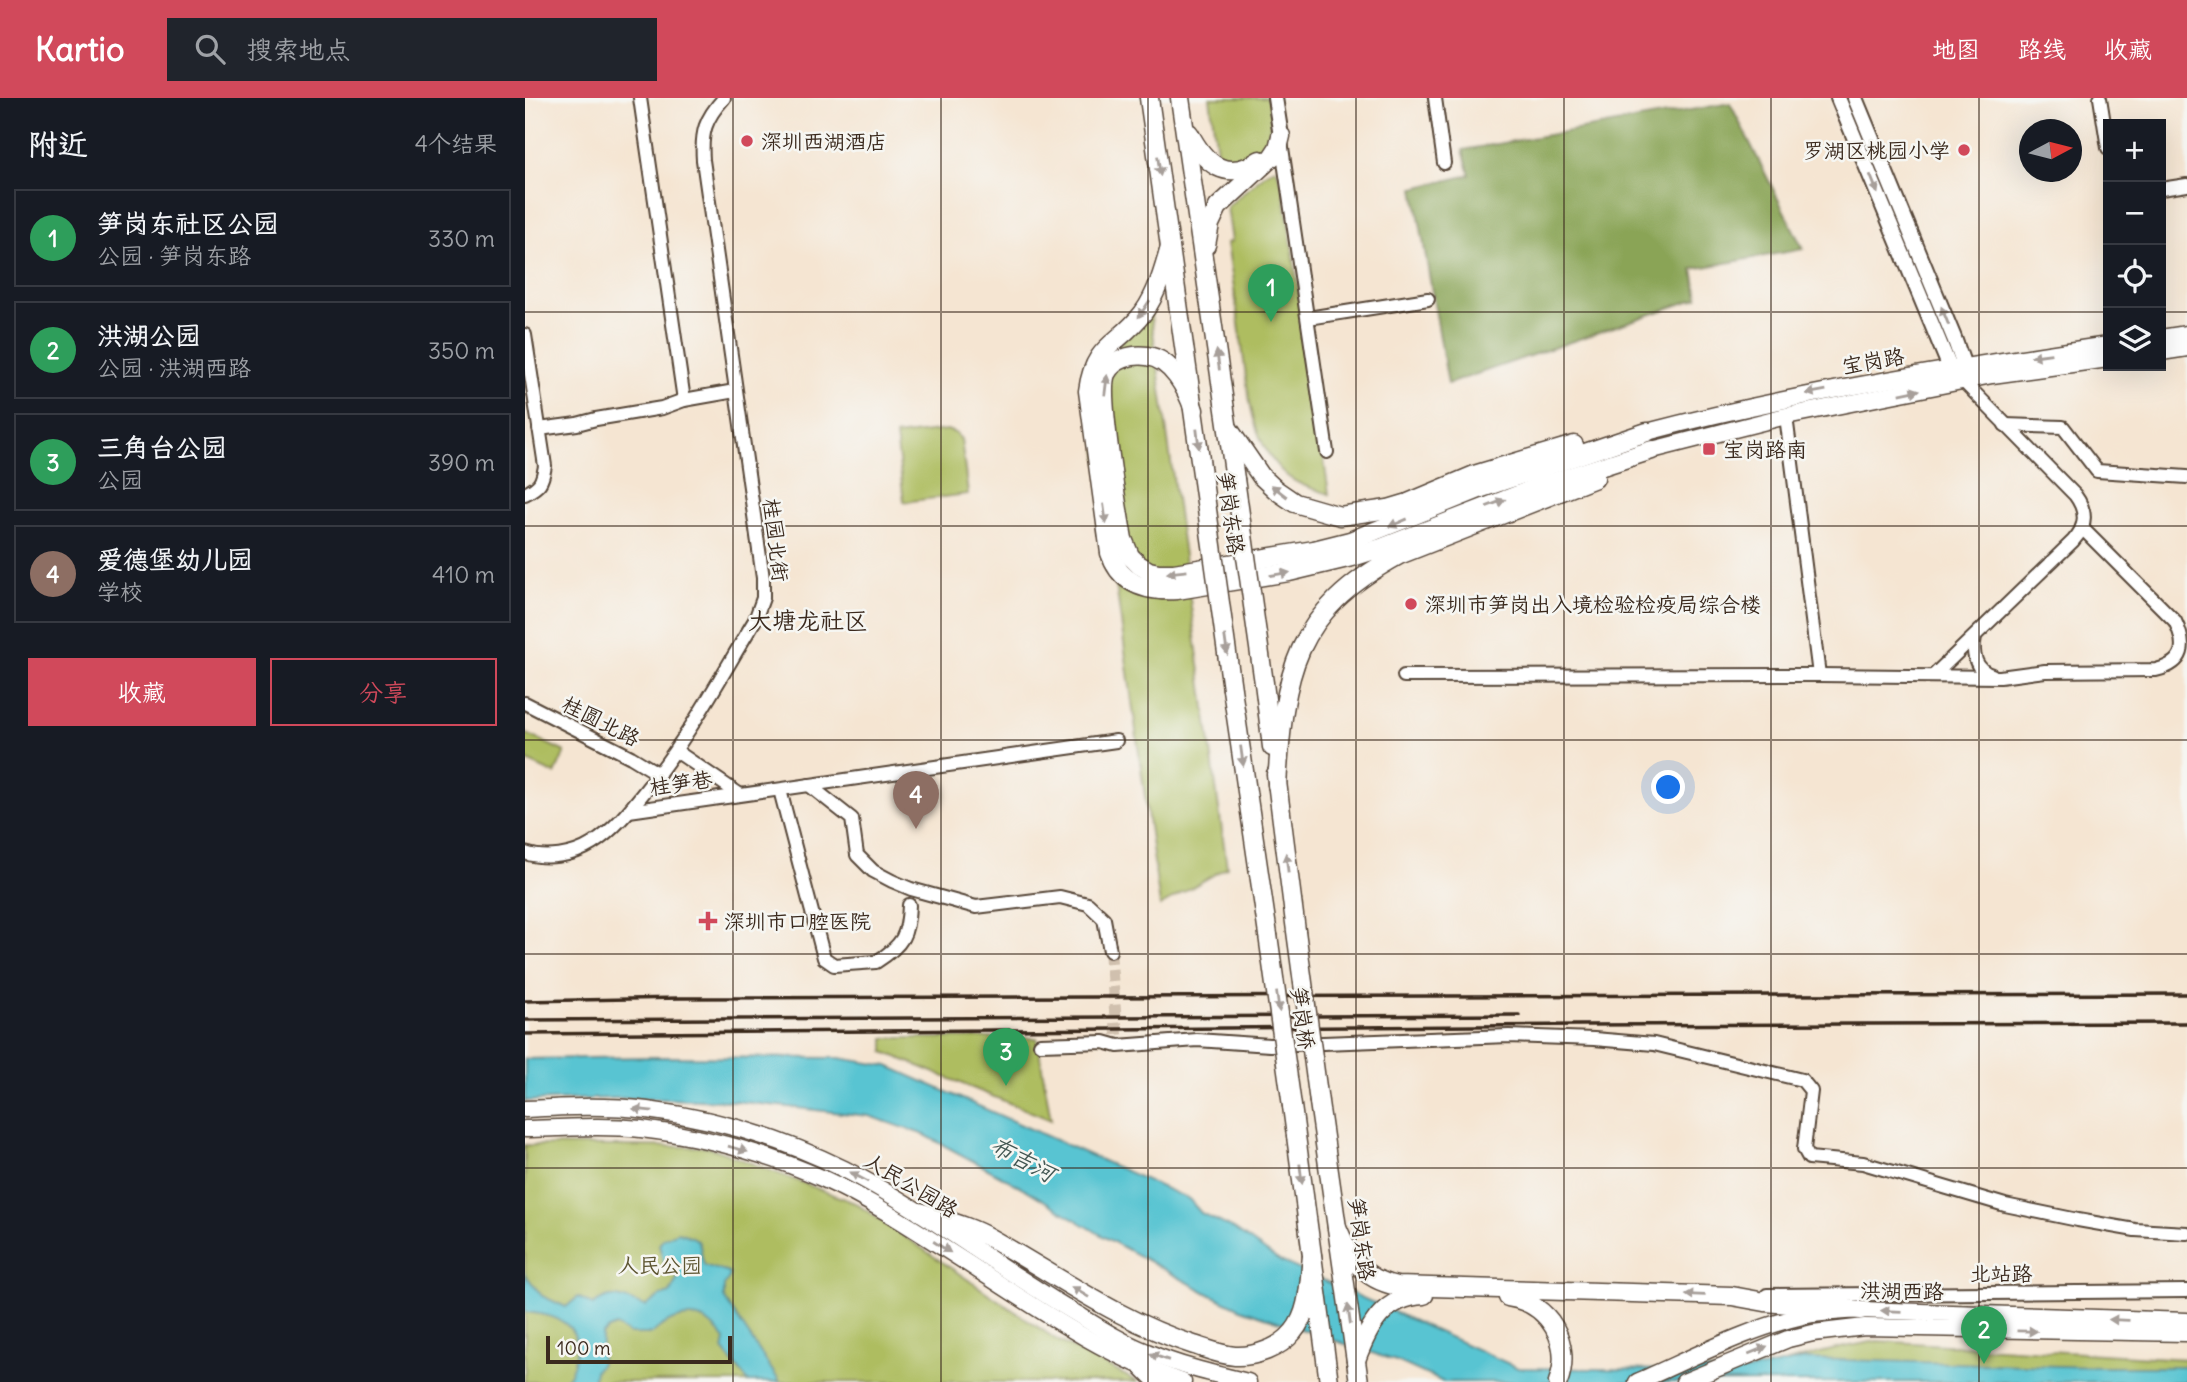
<!DOCTYPE html>
<html lang="zh">
<meta charset="utf-8">
<style>
body{margin:0;font-family:Delius,"LXGW WenKai TC",sans-serif;background:#20242c;color:#f1f3f6}
.controls{position:absolute;right:21px;top:21px;display:grid;overflow:hidden;border-radius:0px;box-shadow:0 7px 28px #0002}
.controls button{width:63px;height:63px;display:grid;place-items:center;padding:0;border:0;border-bottom:2px solid #363941;background:#171b24;color:#f1f3f6;font:35px sans-serif}
.compass{position:absolute;left:1494px;top:21px;width:63px;height:63px;border-radius:50%;background:#171b24;box-shadow:0 7px 28px #0002;rotate:83deg}
.scale{position:absolute;left:21px;bottom:18px;width:186px;box-sizing:border-box;padding-left:7px;border:4px solid #3b2a1e;border-top:0;font-size:19px;line-height:24px;white-space:nowrap;color:#3b2a1e;-webkit-text-stroke:5px #f6f6f2;paint-order:stroke}
.you{position:absolute;left:1144px;top:690px;width:24px;height:24px;margin:-18px;border:5px solid #fff;border-radius:50%;background:#1a73e8;box-shadow:0 0 0 10px #1a73e833}
.badge{display:grid;place-items:center;width:46px;height:46px;border-radius:50%;background:#d1495b;color:#fff;font-size:23px;font-weight:700}
.pin{position:absolute;translate:-50% -58px;filter:drop-shadow(0 2px 4px #0008)}
.pin::after{content:'';position:absolute;top:37px;width:24px;height:21px;background:inherit;clip-path:polygon(0 0,100% 0,50% 100%)}
.list{margin:0;padding:0;list-style:none}
h2{display:flex;justify-content:space-between;align-items:center;height:91px;margin:0;padding:0 28px;font-size:30px}
h2 small{font-size:23px;font-weight:400;color:#9ea1a6}
.list li{display:grid;grid-template-columns:46px 1fr auto;gap:21px;align-items:center;box-sizing:border-box;height:98px;margin:0 14px 14px;padding:0 14px;border:2px solid #363941;border-radius:0px}
.list b{display:block;font-size:26px;white-space:nowrap}
.list p{margin:0;font-size:23px;white-space:nowrap;color:#9ea1a6}
.list em{font-size:23px;font-style:normal;color:#9ea1a6}
.actions{display:flex;gap:14px;padding:21px 28px}
.actions a{flex:1;padding:16px 0;border:2px solid #d1495b;border-radius:0px;text-align:center;font-size:24px;color:#d1495b}
.actions .main{background:#d1495b;color:#fff}
.icon{flex:none;width:38px;height:38px;fill:none;stroke:currentColor;stroke-width:2;stroke-linecap:round;stroke-linejoin:round}
.map{position:relative;flex:none;width:1662px;height:1284px;overflow:hidden}
header{display:flex;align-items:center;gap:42px;box-sizing:border-box;height:98px;padding:0 35px;background:#d1495b;color:#fff}
header strong{font-size:33px}
nav{display:flex;gap:38px;margin-inline-start:auto;font-size:24px}
.search{width:490px;height:63px;background:#20242c;display:flex;align-items:center;gap:18px;box-sizing:border-box;padding:0 24px;border-radius:0px;color:#9ea1a6;font-size:26px}
main{display:flex}
aside{flex:1;background:#171b24}
.map>svg:first-child{display:block}
.green{fill:#aebd60;stroke:#74743f;stroke-width:2}
.forest{fill:#8aa456;stroke:#62673a;stroke-width:2}
.water{fill:#58c4d2;stroke:#4a7778;stroke-width:2}
.lines{fill:none;stroke-linecap:round;stroke-linejoin:round}
.minor-tunnel{stroke:#d0c0ae;stroke-width:12;stroke-dasharray:12 6;stroke-linecap:butt}
.minor-casing{stroke:#574639;stroke-width:16}
.tertiary-casing{stroke:#574639;stroke-width:18}
.secondary-casing{stroke:#574639;stroke-width:19}
.primary-casing{stroke:#574639;stroke-width:21}
.minor{stroke:#fff;stroke-width:12}
.tertiary{stroke:#fff;stroke-width:14}
.secondary{stroke:#fff;stroke-width:16}
.primary{stroke:#fff;stroke-width:18}
.rail{stroke:#3b2a1e;stroke-width:3.5}
.primary-bridge-casing{stroke:#574639;stroke-width:21;stroke-linecap:butt}
.primary-bridge{stroke:#fff;stroke-width:18}
.oneway{fill:#a79f9a}
.grid{fill:none;stroke:#3b2a1e;stroke-width:2;stroke-opacity:0.55}
.poi-dot{fill:#d1495b;stroke:#f6f6f2;stroke-width:2.5}
.labels{text-anchor:middle;dominant-baseline:central;stroke-width:5;stroke-linejoin:round;paint-order:stroke}
.poi-label{font-size:21px;fill:#3b2a1e;stroke:#f6f6f2;text-anchor:start}
.street-label{font-size:21px;fill:#3b2a1e;stroke:#f6f6f2}
.park-label{font-size:21px;fill:#5e5632;stroke:#f6f6f2}
.water-label{font-size:23px;font-style:italic;fill:#445854;stroke:#f6f6f2}
.quarter-label{font-size:24px;fill:#3b2a1e;stroke:#f6f6f2}
</style>
<header>
<strong>Kartio</strong>
<div class="search"><svg class="icon" aria-label="search" viewBox="0 0 24 24"><circle cx="10" cy="10" r="6"/><path d="M15 15l6 6"/></svg>搜索地点</div>
<nav><a>地图</a><a>路线</a><a>收藏</a></nav>
</header>
<main>
<aside>
<h2>附近<small>4个结果</small></h2>
<ul class="list">
<li><span class="badge" style="background:#2e9e5b">1</span><div><b>笋岗东社区公园</b><p>公园 · 笋岗东路</p></div><em>330 m</em></li>
<li><span class="badge" style="background:#2e9e5b">2</span><div><b>洪湖公园</b><p>公园 · 洪湖西路</p></div><em>350 m</em></li>
<li><span class="badge" style="background:#2e9e5b">3</span><div><b>三角台公园</b><p>公园</p></div><em>390 m</em></li>
<li><span class="badge" style="background:#8d6e63">4</span><div><b>爱德堡幼儿园</b><p>学校</p></div><em>410 m</em></li>
</ul>
<div class="actions"><a class="main">收藏</a><a>分享</a></div>
</aside>
<div class="map">
<svg width="1662" height="1284" viewBox="0 0 1662 1284">
<rect width="100%" height="100%" fill="#f6f6f2"/>
<filter id="ink" filterUnits="userSpaceOnUse"><feTurbulence type="fractalNoise" baseFrequency=".0143" numOctaves="2"/><feDisplacementMap in="SourceGraphic" scale="14" xChannelSelector="R" yChannelSelector="G"/><feConvolveMatrix kernelMatrix="1 2 1 2 8 2 1 2 1" color-interpolation-filters="sRGB"/></filter>
<filter id="wash" filterUnits="userSpaceOnUse"><feTurbulence type="fractalNoise" baseFrequency=".00686" numOctaves="4" result="noise"/><feDisplacementMap in="SourceGraphic" scale="28" xChannelSelector="R" yChannelSelector="G"/><feGaussianBlur stdDeviation="1.57" result="paint"/><feColorMatrix in="noise" values="0 0 0 0 0 0 0 0 0 0 0 0 0 0 0 0 0 1.4 0 .05"/><feComposite in="paint" operator="in"/></filter>
<g filter="url(#wash)">
<rect width="100%" height="100%" fill="#f5e5d2"/>
<!-- green -->
<g class="green">
<path d="M685,0H743C745,12 747,26 743,38C738,56 704,77 692,54Z"/>
<path d="M751,70L758,89L804,396C789,391 772,387 760,376C723,342 723,287 716,241C712,209 707,177 702,145L707,143L702,109L741,75Z"/>
<path d="M625,212L702,769L635,808L564,290L569,273Z"/>
<path d="M422,332L430,335L436,341L443,396L379,404L371,338Z"/>
<path d="M0,635L40,654L30,676L0,662Z"/>
<path d="M359,940H512L526,1022L359,954Z"/>
<path d="M0,1047L184,1049L330,1105L532,1242L613,1284H0Z"/>
<path d="M1352,1243L1662,1261V1284H1208C1254,1265 1302,1251 1352,1243Z"/>
</g>
<!-- forest -->
<path class="forest" d="M1205,5L1278,151L1168,171L1173,200L923,286L889,90L945,77L938,52Z"/>
<!-- water -->
<g class="water">
<path d="M130,959L314,960L363,968L664,1101L676,1115L709,1131L753,1162L993,1270L1221,1273L1281,1261L1573,1269H1662V1284H918L874,1264L716,1211L686,1197L581,1140L500,1091L400,1037L344,1018L209,1003L98,1000L0,1003V961Z"/>
<path d="M152,1134C181,1142 172,1142 179,1167L204,1175L205,1178L199,1188V1200L255,1284H224L198,1252L200,1242C194,1234 188,1227 179,1222C162,1214 139,1223 127,1236H105L91,1228L83,1231L77,1237L76,1265L70,1273L68,1284H21C25,1283 32,1284 37,1282C46,1279 47,1271 49,1264C60,1226 32,1217 0,1214V1176L17,1198L41,1209L53,1199L68,1207C90,1191 97,1202 121,1208L135,1198L145,1195L153,1179C151,1171 147,1168 139,1166L134,1147L138,1141Z"/>
</g>
</g>
<g filter="url(#ink)">
<g class="lines">
<!-- minor-tunnel -->
<path class="minor-tunnel" d="M585,853L593,948"/>
<!-- minor casing -->
<g class="minor-casing">
<g id="minor">
<path d="M115,0L159,302"/>
<path d="M910,0L919,65"/>
<path d="M1575,0L1583,50"/>
<path d="M756,43L802,354"/>
<path d="M1636,91L1662,87"/>
<path d="M783,220L903,201"/>
<path d="M1261,318L1294,577"/>
<path d="M1480,327L1538,329L1572,373L1662,379"/>
<path d="M14,331L52,326L71,321L137,310L159,302L210,293"/>
<path d="M0,396C15,388 17,385 20,368L0,237"/>
<path d="M1450,538C1447,555 1449,572 1467,577"/>
<path d="M879,578L1294,577L1475,579L1520,573L1631,572C1660,565 1662,548 1650,523L1558,431"/>
<path d="M1408,578L1548,443C1562,428 1562,413 1550,397L1438,283"/>
<path d="M0,605L106,659L134,676"/>
<path d="M151,653L214,696"/>
<path d="M284,687L327,721L332,757L348,773L367,783L386,791L451,809L535,799L563,806L579,821L585,853"/>
<path d="M255,692L299,860L309,867L351,864C378,847 383,837 384,807"/>
<path d="M104,713L591,643"/>
<path d="M0,755C21,762 48,758 67,746C88,733 105,712 120,693C163,640 195,580 230,522L238,500V480L178,62C176,34 180,21 199,0"/>
<path d="M515,946L579,944L593,948L672,942L745,947L984,938L1069,941L1129,946L1277,982L1286,993L1279,1051L1284,1060L1338,1065L1480,1107L1553,1122L1610,1132L1662,1135"/>
<path d="M1242,1197L1662,1193"/>
</g>
</g>
<!-- tertiary casing -->
<g class="tertiary-casing">
<g id="tertiary">
<path d="M750,0L756,38"/>
<path d="M1313,0L1425,270L1433,278"/>
<path d="M1330,0L1429,240L1439,268L1438,278"/>
</g>
</g>
<!-- secondary casing -->
<g class="secondary-casing">
<g id="secondary">
<path d="M1636,240L1662,236"/>
<path d="M1636,254L1662,250"/>
<path d="M1122,334C1274,294 1428,270 1583,247"/>
<path d="M1127,352L1261,318L1467,277L1583,261"/>
<path d="M0,1011C40,1009 81,1007 122,1012C189,1020 258,1041 319,1071C402,1113 476,1172 557,1219C578,1232 599,1245 622,1254C654,1268 689,1276 723,1284"/>
<path d="M0,1031C39,1030 78,1027 116,1031C178,1038 243,1056 299,1081C352,1105 401,1139 450,1170C513,1211 586,1261 658,1284"/>
<path d="M1112,1284C1167,1260 1229,1227 1288,1216C1304,1214 1320,1213 1336,1212L1662,1223"/>
<path d="M1159,1284L1263,1241L1288,1235L1340,1229L1662,1235"/>
</g>
</g>
<!-- primary casing -->
<g class="primary-casing">
<g id="primary">
<path d="M624,0L678,383"/>
<path d="M655,0L710,381"/>
<path d="M664,35C680,66 701,85 735,62"/>
<path d="M681,147L685,126L693,109L747,59L753,50L756,38"/>
<path d="M645,149C639,171 632,196 618,215C593,248 569,246 563,293L585,455C595,486 621,494 652,492L764,474L831,458L859,449L1013,389L1127,352"/>
<path d="M669,312C662,292 647,261 622,258C607,256 588,261 581,276C573,296 593,413 598,441L605,458L614,467L624,473L634,475H649L789,452L825,443L957,390L1122,334"/>
<path d="M703,330L736,378L751,392L770,405L815,418L863,411L883,405L952,376L1049,347"/>
<path d="M739,585L747,649"/>
<path d="M707,591L743,837"/>
<path d="M751,676L771,833"/>
<path d="M752,687C759,574 768,515 874,457L1070,380"/>
<path d="M794,1004L834,1284"/>
<path d="M767,1008L804,1284"/>
<path d="M395,1114C419,1122 444,1128 465,1140C533,1178 594,1223 669,1247C682,1251 696,1257 710,1258C730,1259 755,1250 768,1234C785,1214 784,1183 787,1158"/>
<path d="M812,1129C825,1160 837,1181 872,1188L1207,1198L1240,1204L1336,1212"/>
<path d="M983,1199C1024,1205 1048,1245 1033,1284"/>
<path d="M831,1262C844,1227 859,1199 899,1197"/>
<path d="M615,1266L633,1284"/>
</g>
</g>
<!-- minor -->
<use href="#minor" class="minor"/>
<!-- tertiary -->
<use href="#tertiary" class="tertiary"/>
<!-- secondary -->
<use href="#secondary" class="secondary"/>
<!-- primary -->
<use href="#primary" class="primary"/>
<!-- rail -->
<g class="rail">
<path d="M0,903L155,900L1662,896"/>
<path d="M0,922L994,917"/>
<path d="M0,936L1055,927L1662,925"/>
</g>
<!-- primary-bridge casing -->
<g class="primary-bridge-casing">
<g id="primary-bridge">
<path d="M710,381L739,585"/>
<path d="M678,383L707,591"/>
<path d="M771,833L794,1004"/>
<path d="M743,837L767,1008"/>
</g>
</g>
<!-- primary-bridge -->
<use href="#primary-bridge" class="primary-bridge"/>
</g>
<!-- one-way arrows -->
<defs><path id="oneway-solid" d="M-6-.8H1V-3.2L6.5 0L1 3.2V.8H-6Z" transform="scale(1.75)"/></defs>
<g class="oneway">
<use href="#oneway-solid" transform="translate(634 68) rotate(82)"/>
<use href="#oneway-solid" transform="translate(1349 86) rotate(68)"/>
<use href="#oneway-solid" transform="translate(619 211) rotate(124)"/>
<use href="#oneway-solid" transform="translate(1420 218) rotate(-112)"/>
<use href="#oneway-solid" transform="translate(1516 257) rotate(172)"/>
<use href="#oneway-solid" transform="translate(693 262) rotate(-98)"/>
<use href="#oneway-solid" transform="translate(581 287) rotate(-83)"/>
<use href="#oneway-solid" transform="translate(1291 294) rotate(170)"/>
<use href="#oneway-solid" transform="translate(1385 294) rotate(-11)"/>
<use href="#oneway-solid" transform="translate(673 341) rotate(83)"/>
<use href="#oneway-solid" transform="translate(754 393) rotate(-143)"/>
<use href="#oneway-solid" transform="translate(971 405) rotate(-21)"/>
<use href="#oneway-solid" transform="translate(580 416) rotate(82)"/>
<use href="#oneway-solid" transform="translate(873 425) rotate(157)"/>
<use href="#oneway-solid" transform="translate(652 474) rotate(174)"/>
<use href="#oneway-solid" transform="translate(755 476) rotate(-9)"/>
<use href="#oneway-solid" transform="translate(701 547) rotate(82)"/>
<use href="#oneway-solid" transform="translate(717 658) rotate(82)"/>
<use href="#oneway-solid" transform="translate(762 765) rotate(-97)"/>
<use href="#oneway-solid" transform="translate(753 904) rotate(82)"/>
<use href="#oneway-solid" transform="translate(118 1012) rotate(-174)"/>
<use href="#oneway-solid" transform="translate(213 1051) rotate(16)"/>
<use href="#oneway-solid" transform="translate(776 1076) rotate(83)"/>
<use href="#oneway-solid" transform="translate(334 1079) rotate(-151)"/>
<use href="#oneway-solid" transform="translate(417 1149) rotate(33)"/>
<use href="#oneway-solid" transform="translate(555 1194) rotate(-149)"/>
<use href="#oneway-solid" transform="translate(1170 1197) rotate(-178)"/>
<use href="#oneway-solid" transform="translate(1366 1213) rotate(-178)"/>
<use href="#oneway-solid" transform="translate(824 1216) rotate(-98)"/>
<use href="#oneway-solid" transform="translate(1594 1222) rotate(-178)"/>
<use href="#oneway-solid" transform="translate(1502 1233) rotate(1)"/>
<use href="#oneway-solid" transform="translate(1233 1252) rotate(-22)"/>
<use href="#oneway-solid" transform="translate(634 1259) rotate(-161)"/>
</g>
</g>
<!-- grid -->
<path class="grid" d="M208,0V1284M416,0V1284M623,0V1284M831,0V1284M1039,0V1284M1246,0V1284M1454,0V1284M0,214H1583M1636,214H1662M0,428H1662M0,642H1662M0,856H1662M0,1070H1662"/>
<!-- markers -->
<g class="poi-dot">
<circle cx="222" cy="43" r="7"/>
<circle cx="1439" cy="52" r="7"/>
<rect x="1177" y="344" width="14" height="14" rx="3.5"/>
<circle cx="886" cy="506" r="7"/>
<path d="M179.5 812.5h7v7h7v7h-7v7h-7v-7h-7v-7h7z"/>
</g>
<g class="labels">
<!-- poi labels -->
<g class="poi-label">
<text x="236" y="43">深圳西湖酒店</text>
<text x="1425" y="52" text-anchor="end">罗湖区桃园小学</text>
<text x="1198" y="351">宝岗路南</text>
<text x="900" y="506">深圳市笋岗出入境检验检疫局综合楼</text>
<text x="199" y="823">深圳市口腔医院</text>
</g>
<!-- street labels -->
<g class="street-label">
<text transform="translate(1348 263) rotate(-10)">宝岗路</text>
<text transform="translate(706 415) rotate(82)">笋岗东路</text>
<text transform="translate(251 442) rotate(83)">桂园北街</text>
<text transform="translate(76 623) rotate(27)">桂圆北路</text>
<text transform="translate(156 685) rotate(-8)">桂笋巷</text>
<text transform="translate(778 920) rotate(82)">笋岗桥</text>
<text transform="translate(386 1087) rotate(31)">人民公园路</text>
<text transform="translate(837 1141) rotate(82)">笋岗东路</text>
<text x="1476" y="1175">北站路</text>
<text transform="translate(1377 1193) rotate(1)">洪湖西路</text>
</g>
<!-- park labels -->
<g class="park-label">
<text x="135" y="1167">人民公园</text>
</g>
<!-- water labels -->
<g class="water-label">
<text transform="translate(498 1061) rotate(28)">布吉河</text>
</g>
<!-- quarter labels -->
<g class="quarter-label">
<text x="283" y="522">大塘龙社区</text>
</g>
</g>
</svg>
<div class="controls">
<button>+</button>
<button>−</button>
<button><svg class="icon" aria-label="locate" viewBox="0 0 24 24"><circle cx="12" cy="12" r="6"/><path d="M12 2v4M12 18v4M2 12h4M18 12h4"/></svg></button>
<button><svg class="icon" aria-label="layers" viewBox="0 0 24 24"><path d="M12 4l9 5-9 5-9-5zM3 14l9 5 9-5"/></svg></button>
</div>
<svg class="compass" viewBox="-18 -18 36 36"><path d="M0-13l5 13h-10z" fill="#e53935"/><path d="M0 13l5-13h-10z" fill="#9ea1a6"/></svg>
<div class="scale">100 m</div>
<div class="you"></div>
<div class="pin badge" style="left:746px;top:224px;background:#2e9e5b">1</div>
<div class="pin badge" style="left:1459px;top:1266px;background:#2e9e5b">2</div>
<div class="pin badge" style="left:481px;top:988px;background:#2e9e5b">3</div>
<div class="pin badge" style="left:391px;top:731px;background:#8d6e63">4</div>
</div>
</main>
